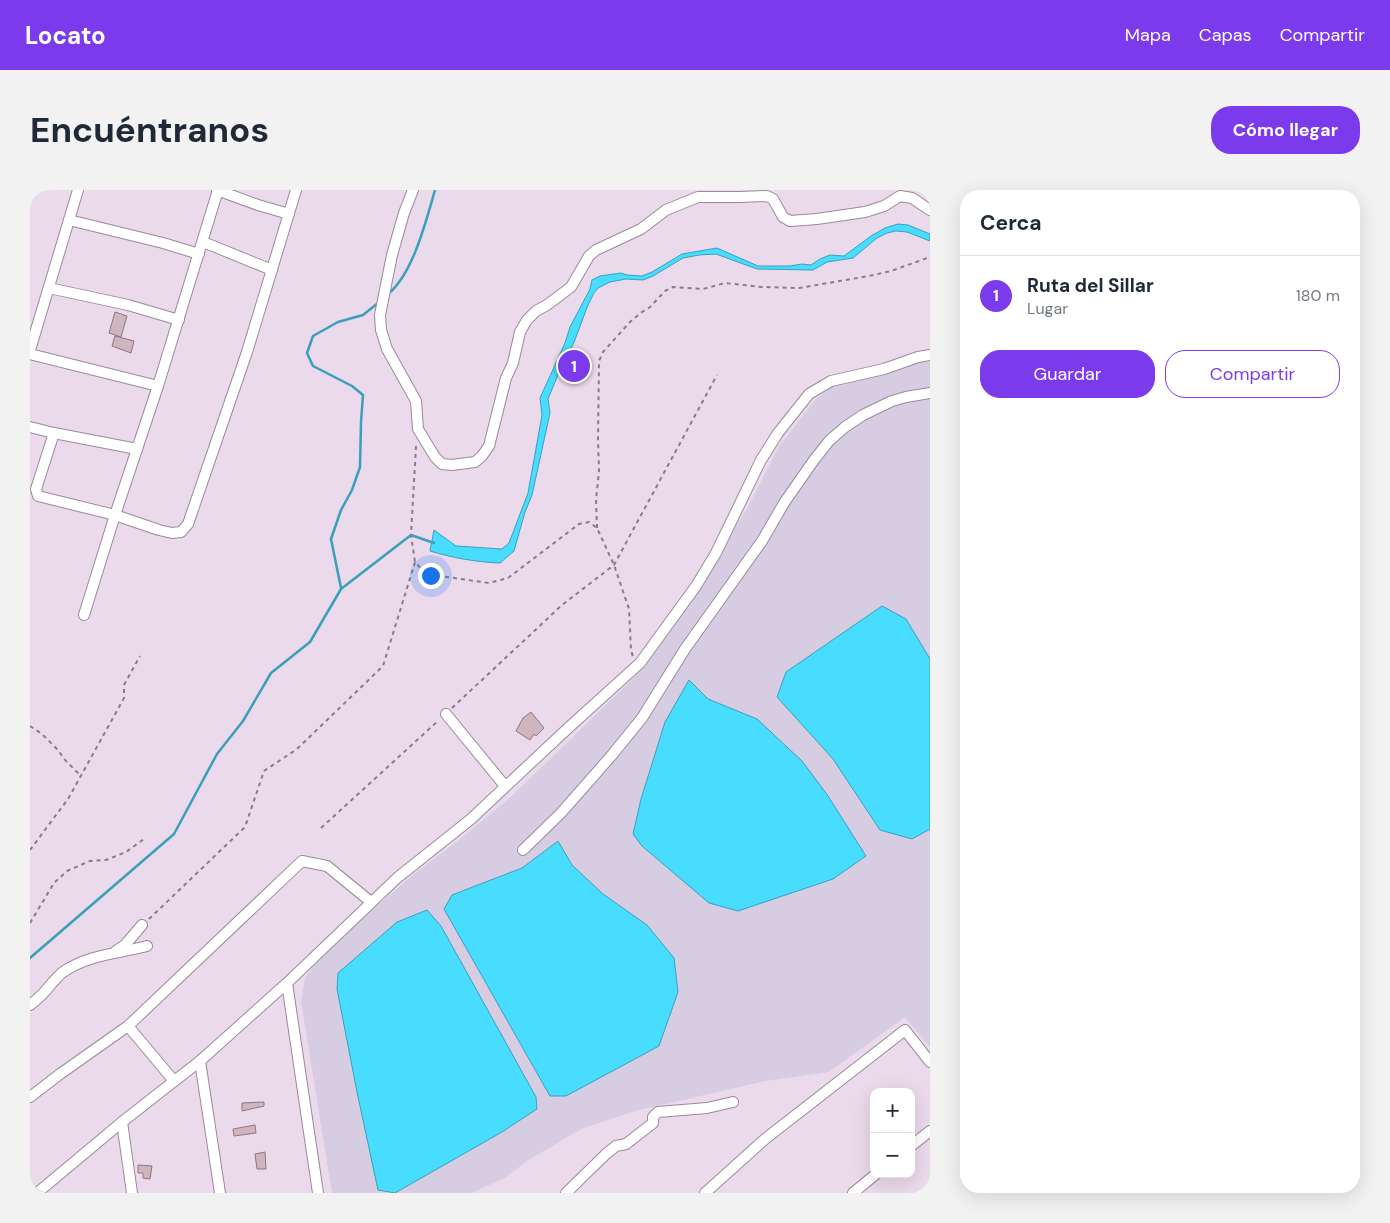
<!DOCTYPE html>
<html lang="es">
<meta charset="utf-8">
<style>
body{margin:0;font-family:"DM Sans",sans-serif;background:#f2f2f3;color:#1f2937}
.controls{position:absolute;right:15px;bottom:15px;display:grid;overflow:hidden;border-radius:10px;box-shadow:0 5px 20px #0002}
.controls button{width:45px;height:45px;display:grid;place-items:center;padding:0;border:0;border-bottom:1px solid #e0e1e3;background:#fff;color:#1f2937;font:25px sans-serif}
.you{position:absolute;left:400px;top:385px;width:18px;height:18px;margin:-12px;border:4px solid #fff;border-radius:50%;background:#1a73e8;box-shadow:0 0 0 8px #1a73e833}
.badge{display:grid;place-items:center;width:32px;height:32px;border-radius:50%;background:#7c3aed;color:#fff;font-size:16px;font-weight:700}
.pin{position:absolute;translate:-50% -50%;border:2px solid #fff;box-shadow:0 1px 5px #0006}
.list{margin:0;padding:0;list-style:none}
h2{display:flex;justify-content:space-between;align-items:center;height:65px;margin:0;padding:0 20px;font-size:21px}
h2 small{font-size:16px;font-weight:400;color:#747a83}
.list li{display:grid;grid-template-columns:32px 1fr auto;gap:15px;align-items:center;box-sizing:border-box;height:80px;padding:0 20px;border-top:1px solid #e0e1e3}
.list b{display:block;font-size:19px;white-space:nowrap}
.list p{margin:0;font-size:16px;white-space:nowrap;color:#747a83}
.list em{font-size:16px;font-style:normal;color:#747a83}
.actions{display:flex;gap:10px;padding:15px 20px}
.actions a{flex:1;padding:11px 0;border:1px solid #7c3aed;border-radius:20px;text-align:center;font-size:18px;color:#7c3aed}
.actions .main{background:#7c3aed;color:#fff}
.map{position:relative;flex:none;width:900px;height:1003px;overflow:hidden;border-radius:20px}
header{display:flex;align-items:center;gap:30px;box-sizing:border-box;height:70px;padding:0 25px;background:#7c3aed;color:#fff}
header strong{font-size:24px}
nav{display:flex;gap:28px;margin-inline-start:auto;font-size:18px}
.intro{display:flex;align-items:center;justify-content:space-between;box-sizing:border-box;height:120px;padding:0 30px}
h1{margin:0;font-size:35px}
.button{padding:12px 22px;border-radius:20px;background:#7c3aed;color:#fff;font-size:18px;font-weight:700}
main{display:flex;gap:30px;padding:0 30px}
aside{flex:1;background:#fff;border-radius:20px;box-shadow:0 5px 20px #0002}
.map>svg:first-child{display:block}
.industrial{fill:#d7cde2}
.water{fill:#48dcfe;stroke:#3aa0ba}
.lines{fill:none;stroke-linecap:round;stroke-linejoin:round}
.stream{stroke:#3aa0ba;stroke-width:2.5}
.building{fill:#cfb5be;stroke:#8e767e}
.minor-casing{stroke:#9a8a9b;stroke-width:12}
.path{stroke:#887c89;stroke-width:2;stroke-dasharray:4 4;stroke-linecap:butt}
.minor{stroke:#fff;stroke-width:10}
</style>
<header>
<strong>Locato</strong>
<nav><a>Mapa</a><a>Capas</a><a>Compartir</a></nav>
</header>
<div class="intro"><h1>Encuéntranos</h1><a class="button">Cómo llegar</a></div>
<main>
<div class="map">
<svg width="900" height="1003" viewBox="0 0 900 1003">
<rect width="100%" height="100%" fill="#ebd9ec"/>
<!-- industrial -->
<path class="industrial" d="M890,171H900V857L875,827L799,882L735,891L605,921L551,939L497,971L476,987L442,1003H302L271,811L275,788L285,774L326,734L384,684L434,646L482,606L614,478L717,319L748,258L786,209L805,195Z"/>
<!-- water -->
<g class="water">
<path d="M868,34L878,35L900,44V51L877,42L866,41L857,43L847,48L823,68L797,72L783,80L727,79L686,64L669,65L653,68L623,86L613,90L596,89L580,92L568,98L564,103L558,115L543,155L536,165L518,209L520,223L502,305L495,322L484,361L470,373C446,372 423,368 400,361L404,340L426,356L472,359L479,353L498,303L512,225L510,208L535,153L540,137L560,99L562,90L570,86L591,83L597,85L612,86L622,82L652,64L687,58L728,76H760L772,74L781,75L790,69L800,65L814,66L841,46L855,38Z"/>
<path d="M852,416L876,429L900,469V639L882,649L850,640L803,569L747,507L756,482Z"/>
<path d="M659,490L678,509L727,529L772,571L796,603L836,666L803,689L708,721L679,713L612,656L603,644L611,609L635,532Z"/>
<path d="M528,651L542,675L573,704L617,735L644,768L648,802L629,856L536,906H520L414,719L422,705L492,678Z"/>
<path d="M397,720L411,736L506,907L507,919L472,942L365,1003L348,1000L327,902L307,799L308,783L367,732Z"/>
</g>
<g class="lines">
<!-- stream -->
<g class="stream">
<path d="M358,104C383,84 396,31 405,0"/>
<path d="M311,398L301,349L311,320L322,300L330,277L331,232L333,205L322,196L283,176L277,163L283,146L308,132L333,125L348,113"/>
<path d="M0,768L144,644L187,564L213,531L241,483L280,452L311,399L381,345L404,353"/>
</g>
</g>
<!-- building -->
<g class="building">
<path d="M85,122L97,126L91,147L79,143Z"/>
<path d="M85,146L104,151L101,163L82,156Z"/>
<path d="M501,522L514,538L506,546L504,544L500,550L486,541L493,528Z"/>
<path d="M234,912V916L212,921V913Z"/>
<path d="M225,935L226,943L204,946L203,939Z"/>
<path d="M235,962L236,979H227L225,964Z"/>
<path d="M108,975L122,976L120,989L113,988V983H108Z"/>
</g>
<g class="lines">
<!-- minor casing -->
<g class="minor-casing">
<g id="minor">
<path d="M187,0L228,15L259,24"/>
<path d="M383,0L374,23L362,65L350,125L351,140L357,159L386,211L388,239L405,267L412,274L422,275L445,272L452,266L459,256L476,188L483,173L490,142L497,130L506,121L517,115L541,97L559,66L566,60L611,39L636,20L668,7H710L737,6L743,9L753,27L760,31L787,29L835,22L854,16L870,6L882,8L900,20"/>
<path d="M39,30L133,53L169,64"/>
<path d="M173,52L242,80"/>
<path d="M19,98L98,115L149,130"/>
<path d="M0,160L48,0"/>
<path d="M0,164L128,196L188,0"/>
<path d="M0,237L24,243L107,259"/>
<path d="M24,243L6,299L8,306L85,325L129,340L142,343L151,342L158,334L217,162L266,0"/>
<path d="M54,425L85,325L128,196"/>
<path d="M416,524L475,596"/>
<path d="M493,660L531,623L582,565L612,528L655,459L732,351L754,313L784,270L799,251L815,237L833,225L862,211L876,207L900,203"/>
<path d="M86,761L95,755L112,735"/>
<path d="M257,793L288,1003"/>
<path d="M0,815C8,809 16,801 22,793C26,789 29,785 33,782C60,764 87,764 117,756"/>
<path d="M98,836L144,891"/>
<path d="M170,871L190,1003"/>
<path d="M0,907L30,884L98,836L272,671L297,676L341,712"/>
<path d="M92,932L102,1003"/>
<path d="M881,956L900,941"/>
<path d="M7,1003L92,932L170,871L257,793L367,688L441,629L536,540L610,473L666,396L686,363L731,270L748,243L779,204L801,191L854,179L888,167L900,165"/>
<path d="M536,1003L576,964L586,956L596,954L623,933V927L628,922L677,918L703,912"/>
<path d="M675,1003L735,949L875,840L900,872"/>
<path d="M823,1003L846,984"/>
</g>
</g>
<!-- path -->
<g class="path">
<path d="M386,256L381,345L385,372L396,384L459,393L478,388L549,334L559,332L567,338L584,375L599,419L601,460L603,467"/>
<path d="M567,338L566,310L569,281L568,249L569,171L573,162L600,132L612,122L620,117L635,101L643,97L673,99L695,93L732,97L769,98L839,86L861,81L900,67"/>
<path d="M422,518L532,415L584,375L687,185"/>
<path d="M0,536L12,544L27,559L36,571L51,586"/>
<path d="M291,638L409,530"/>
<path d="M0,660L38,609L94,508V495L110,466"/>
<path d="M119,729L215,637L234,581L267,559L353,476L385,372"/>
<path d="M0,733L24,693L37,681L60,671L76,670L96,662L114,649"/>
</g>
<!-- minor -->
<use href="#minor" class="minor"/>
</g>
</svg>
<div class="controls">
<button>+</button>
<button>−</button>
</div>
<div class="you"></div>
<div class="pin badge" style="left:544px;top:176px">1</div>
</div>
<aside>
<h2>Cerca<small></small></h2>
<ul class="list">
<li><span class="badge">1</span><div><b>Ruta del Sillar</b><p>Lugar</p></div><em>180 m</em></li>
</ul>
<div class="actions"><a class="main">Guardar</a><a>Compartir</a></div>
</aside>
</main>
